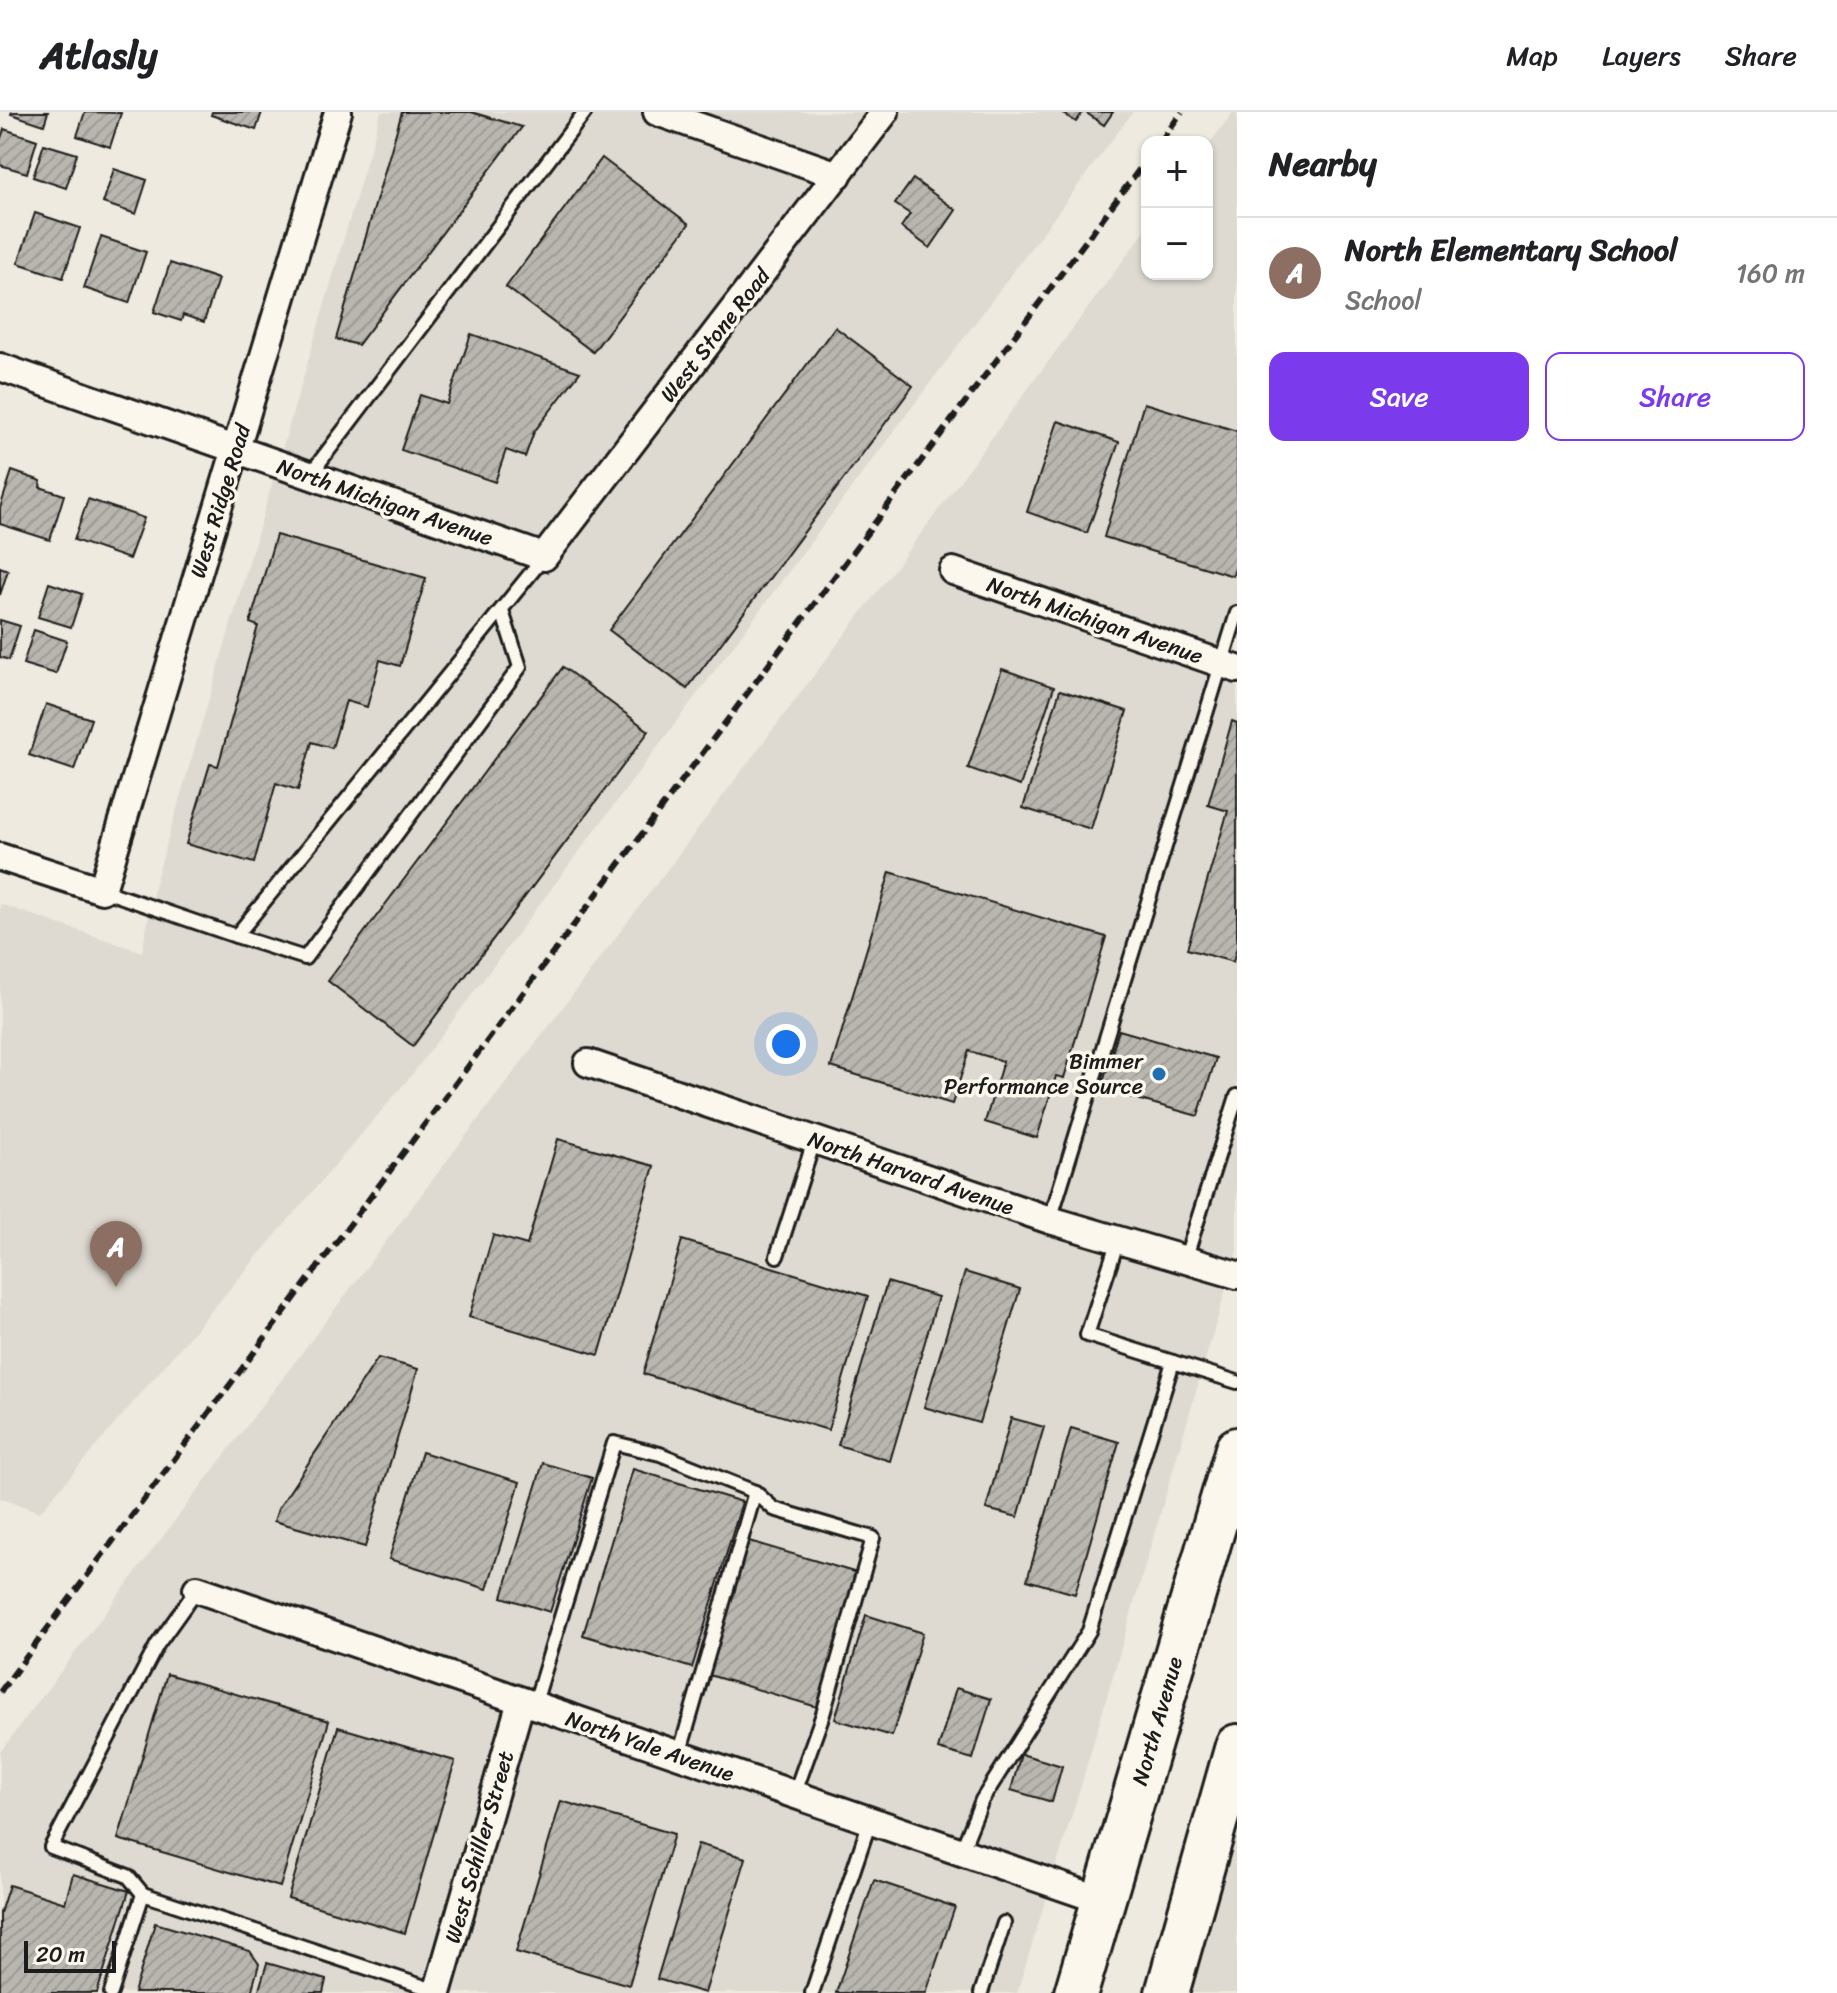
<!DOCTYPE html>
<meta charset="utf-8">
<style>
body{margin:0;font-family:Sriracha,sans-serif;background:#f2f2f2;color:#202124}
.controls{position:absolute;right:24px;top:24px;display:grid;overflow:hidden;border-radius:16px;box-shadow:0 2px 6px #0004}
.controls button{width:72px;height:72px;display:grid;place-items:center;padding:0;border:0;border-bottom:2px solid #e0e0e0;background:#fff;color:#202124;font:40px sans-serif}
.scale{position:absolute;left:24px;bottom:20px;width:92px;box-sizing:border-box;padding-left:8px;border:4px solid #1c1c1c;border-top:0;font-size:22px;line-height:28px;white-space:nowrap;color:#1c1c1c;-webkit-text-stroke:6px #fbf7ec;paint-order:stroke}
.you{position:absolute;left:786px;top:932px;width:28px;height:28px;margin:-20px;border:6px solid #fff;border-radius:50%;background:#1a73e8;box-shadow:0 0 0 12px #1a73e833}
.badge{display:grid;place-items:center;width:52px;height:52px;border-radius:50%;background:#7c3aed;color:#fff;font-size:26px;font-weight:700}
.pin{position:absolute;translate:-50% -66px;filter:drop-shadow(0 2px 4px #0008)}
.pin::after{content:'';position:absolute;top:42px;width:28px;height:24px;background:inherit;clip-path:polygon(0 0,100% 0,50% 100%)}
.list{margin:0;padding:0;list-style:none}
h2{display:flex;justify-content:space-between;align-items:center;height:104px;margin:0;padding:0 32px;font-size:34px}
h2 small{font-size:26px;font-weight:400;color:#757577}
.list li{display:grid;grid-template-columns:52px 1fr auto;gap:24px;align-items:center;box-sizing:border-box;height:112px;padding:0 32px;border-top:2px solid #e0e0e0}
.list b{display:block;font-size:30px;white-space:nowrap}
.list p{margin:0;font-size:26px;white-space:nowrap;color:#757577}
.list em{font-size:26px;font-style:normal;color:#757577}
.actions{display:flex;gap:16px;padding:24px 32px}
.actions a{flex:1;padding:18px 0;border:2px solid #7c3aed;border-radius:16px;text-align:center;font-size:28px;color:#7c3aed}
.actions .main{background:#7c3aed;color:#fff}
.map{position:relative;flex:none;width:1237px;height:1881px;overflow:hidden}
header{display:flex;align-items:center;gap:48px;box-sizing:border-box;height:112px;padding:0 40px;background:#fff;border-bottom:2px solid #e0e0e0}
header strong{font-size:38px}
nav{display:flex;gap:44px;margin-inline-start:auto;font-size:28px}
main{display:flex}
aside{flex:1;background:#fff}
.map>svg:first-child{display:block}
.built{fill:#dedad1}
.building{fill:url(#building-hatch);stroke:#1c1c1c;stroke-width:2}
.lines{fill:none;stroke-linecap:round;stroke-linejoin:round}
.lane-casing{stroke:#1c1c1c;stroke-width:18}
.street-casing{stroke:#1c1c1c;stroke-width:32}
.primary-casing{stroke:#1c1c1c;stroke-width:48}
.lane{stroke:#fbf7ec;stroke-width:12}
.street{stroke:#fbf7ec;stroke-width:26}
.primary{stroke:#fbf7ec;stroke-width:42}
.rail{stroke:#1c1c1c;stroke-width:6;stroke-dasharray:12 6;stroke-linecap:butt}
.poi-dot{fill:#1f6fb2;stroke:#fbf7ec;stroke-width:3}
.labels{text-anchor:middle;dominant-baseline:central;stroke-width:7;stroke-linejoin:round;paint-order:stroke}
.street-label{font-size:22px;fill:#1c1c1c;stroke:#fbf7ec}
.poi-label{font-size:22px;fill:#1c1c1c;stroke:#fbf7ec;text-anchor:end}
</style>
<header>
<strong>Atlasly</strong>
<nav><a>Map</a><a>Layers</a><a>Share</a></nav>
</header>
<main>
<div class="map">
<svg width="1237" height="1881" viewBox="0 0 1237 1881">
<defs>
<pattern id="building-hatch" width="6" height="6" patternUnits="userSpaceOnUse" patternTransform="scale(2)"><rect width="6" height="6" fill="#b9b6af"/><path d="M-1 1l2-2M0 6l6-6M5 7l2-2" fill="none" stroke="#9e9c96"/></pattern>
</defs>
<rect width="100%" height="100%" fill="#eeeadf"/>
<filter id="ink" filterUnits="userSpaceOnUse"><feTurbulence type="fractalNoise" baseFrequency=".0125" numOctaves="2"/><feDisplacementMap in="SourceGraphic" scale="16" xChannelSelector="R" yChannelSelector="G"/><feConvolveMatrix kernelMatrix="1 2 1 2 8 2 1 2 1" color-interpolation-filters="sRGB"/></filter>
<g filter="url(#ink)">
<!-- built -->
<g class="built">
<path d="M381,0H1133L411,964L40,1400L0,1386V792L142,840L155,771Z"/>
<path d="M1233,0H1237V1139L1082,1670L1017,1881H0V1640L911,435L1147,116V162H1207V35Z"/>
<path d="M1237,1669V1881H1177Z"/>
</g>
<!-- building -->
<g class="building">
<path d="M12,0H48L44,13L11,2Z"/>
<path d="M85,0L121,1L110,35L77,24Z"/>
<path d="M212,0H262L256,18L211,3Z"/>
<path d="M402,0H471L522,15L358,233L336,227Z"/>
<path d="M1061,0H1083L1076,10Z"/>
<path d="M1085,0H1113L1104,13Z"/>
<path d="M4,17L37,28L27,61L0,53V29Z"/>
<path d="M44,32L77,42L66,76L33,65Z"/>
<path d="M602,46L689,112L593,240L506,175Z"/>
<path d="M114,57L147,68L136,102L103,91Z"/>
<path d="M913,67L956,98L930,136L901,115L910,102L895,92Z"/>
<path d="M35,101L80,116L63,166L18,151Z"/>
<path d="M101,125L146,140L129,191L84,176Z"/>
<path d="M170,151L218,167L204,210L183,203L181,209L154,200Z"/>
<path d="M835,215L913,274L687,577L609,518Z"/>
<path d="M471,222L580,260L534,320L525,345L506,338L495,370L401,338L420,283L447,292Z"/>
<path d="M1144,291L1237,319V450L1233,464L1104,425Z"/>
<path d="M1058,309L1119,330L1087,421L1027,400Z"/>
<path d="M12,359L41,369L40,375L64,383L50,428L0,412V396Z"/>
<path d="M88,387L144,406L129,447L74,428Z"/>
<path d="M276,423L426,466L400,554L380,548L367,595L346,589L332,636L312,630L298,678L276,671L254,751L186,732L210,652L218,654L258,514L250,511Z"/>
<path d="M0,455L8,458L0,483Z"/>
<path d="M49,471L82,482L71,515L38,505Z"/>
<path d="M0,508L20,514L9,548L0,545Z"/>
<path d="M34,518L67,529L56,562L23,552Z"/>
<path d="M563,555L649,619L413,934L328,869Z"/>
<path d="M1002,557L1054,575L1020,674L968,656Z"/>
<path d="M1060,578L1127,599L1091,717L1023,696Z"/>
<path d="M46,592L91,607L74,658L29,643Z"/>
<path d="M1232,609L1237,611V835L1233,850L1187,837L1228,699L1208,693Z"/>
<path d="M890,760L1106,825L1064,966L1056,964L1037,1026L985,1010L1003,949L969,939L952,992L831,955Z"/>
<path d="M1119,918L1216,946L1198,1004L1101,977Z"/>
<path d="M558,1027L654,1054L599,1243L469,1205L493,1123L527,1133Z"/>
<path d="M682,1128L868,1184L828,1318L643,1262Z"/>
<path d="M965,1160L1020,1177L979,1311L924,1295Z"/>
<path d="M887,1170L938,1185L890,1349L838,1333Z"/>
<path d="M378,1246L418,1257L365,1435L274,1409L278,1397Z"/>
<path d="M1011,1306L1044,1315L1018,1405L986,1397Z"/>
<path d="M1071,1316L1119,1330L1075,1482L1027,1468Z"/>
<path d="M422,1340L520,1370L487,1477L389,1447Z"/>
<path d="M543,1351L592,1366L550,1500L502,1485Z"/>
<path d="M633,1357L742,1390L692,1556L583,1523Z"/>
<path d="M749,1429L857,1461L817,1595L709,1563Z"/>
<path d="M866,1503L923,1521L892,1624L835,1607Z"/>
<path d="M167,1562L329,1609L280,1775L118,1727Z"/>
<path d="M956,1576L991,1587L973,1647L938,1637Z"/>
<path d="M338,1615L455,1649L405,1821L288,1786Z"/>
<path d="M1021,1642L1062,1654L1052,1690L1011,1678Z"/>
<path d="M561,1689L674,1722L629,1873L516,1840Z"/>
<path d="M698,1732L746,1746L705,1881L657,1867Z"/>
<path d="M73,1762L129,1779L97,1881H0V1801L9,1773L65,1791Z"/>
<path d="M874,1768L955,1795L926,1881H836Z"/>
<path d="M155,1811L250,1839L259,1852L251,1881H134Z"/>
<path d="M267,1851L326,1868L323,1881H258Z"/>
</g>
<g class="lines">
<!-- lane casing -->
<g class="lane-casing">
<g id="lane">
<path d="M309,364L585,0"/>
<path d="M102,778L236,824L544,445"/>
<path d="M236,824L305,846L520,555L502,499"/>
<path d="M1050,1108L1237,501"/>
<path d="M1118,1128L1087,1223L1173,1250"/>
<path d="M777,1144L814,1029"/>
<path d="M1185,1148L1237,984"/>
<path d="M534,1594L614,1331L660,1342L755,1380L774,1397L873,1426L823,1602L794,1683"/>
<path d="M679,1643L755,1380"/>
<path d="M961,1740L982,1688L1089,1519L1173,1250L1237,1270"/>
<path d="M143,1782L128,1764L51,1735L157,1533L197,1477"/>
<path d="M111,1881L143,1782L440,1880"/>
<path d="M812,1881L870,1709"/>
<path d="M981,1881L1004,1811"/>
</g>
</g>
<!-- street casing -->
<g class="street-casing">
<g id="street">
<path d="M657,0L838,63"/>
<path d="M0,255L544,445L885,0"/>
<path d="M953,459L1237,557"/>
<path d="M0,745L102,778L338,0"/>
<path d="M588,951L1050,1108L1237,1163"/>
<path d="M197,1477L1104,1789"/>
<path d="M437,1881L521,1589"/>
</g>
</g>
<!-- primary casing -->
<g class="primary-casing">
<g id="primary">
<path d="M1076,1881L1237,1337"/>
<path d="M1167,1881L1237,1634"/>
</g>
</g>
<!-- lane -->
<use href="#lane" class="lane"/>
<!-- street -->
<use href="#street" class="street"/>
<!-- primary -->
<use href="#primary" class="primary"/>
<!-- rail -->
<g class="rail">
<path d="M1160,30L1182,0"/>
<path d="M0,1580L1147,47"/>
</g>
</g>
</g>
<!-- markers -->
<circle class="poi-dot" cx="1159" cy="962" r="8"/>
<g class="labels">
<!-- street labels -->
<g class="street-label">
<text transform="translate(715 223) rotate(-52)">West Stone Road</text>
<text transform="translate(220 389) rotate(-73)">West Ridge Road</text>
<text transform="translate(385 390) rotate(19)">North Michigan Avenue</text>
<text transform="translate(1095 508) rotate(19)">North Michigan Avenue</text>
<text transform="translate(911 1061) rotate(19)">North Harvard Avenue</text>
<text transform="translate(1157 1609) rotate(-74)">North Avenue</text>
<text transform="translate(650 1634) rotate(19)">North Yale Avenue</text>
<text transform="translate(479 1735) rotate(-74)">West Schiller Street</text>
</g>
<!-- poi labels -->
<g class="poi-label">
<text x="1143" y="949">Bimmer<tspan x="1143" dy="25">Performance Source</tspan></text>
</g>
</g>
</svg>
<div class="controls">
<button>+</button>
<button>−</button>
</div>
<div class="scale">20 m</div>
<div class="you"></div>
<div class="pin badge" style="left:116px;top:1175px;background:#8d6e63">A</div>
</div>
<aside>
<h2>Nearby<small></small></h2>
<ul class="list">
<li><span class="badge" style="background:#8d6e63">A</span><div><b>North Elementary School</b><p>School</p></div><em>160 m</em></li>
</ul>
<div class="actions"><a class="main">Save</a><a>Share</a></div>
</aside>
</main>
